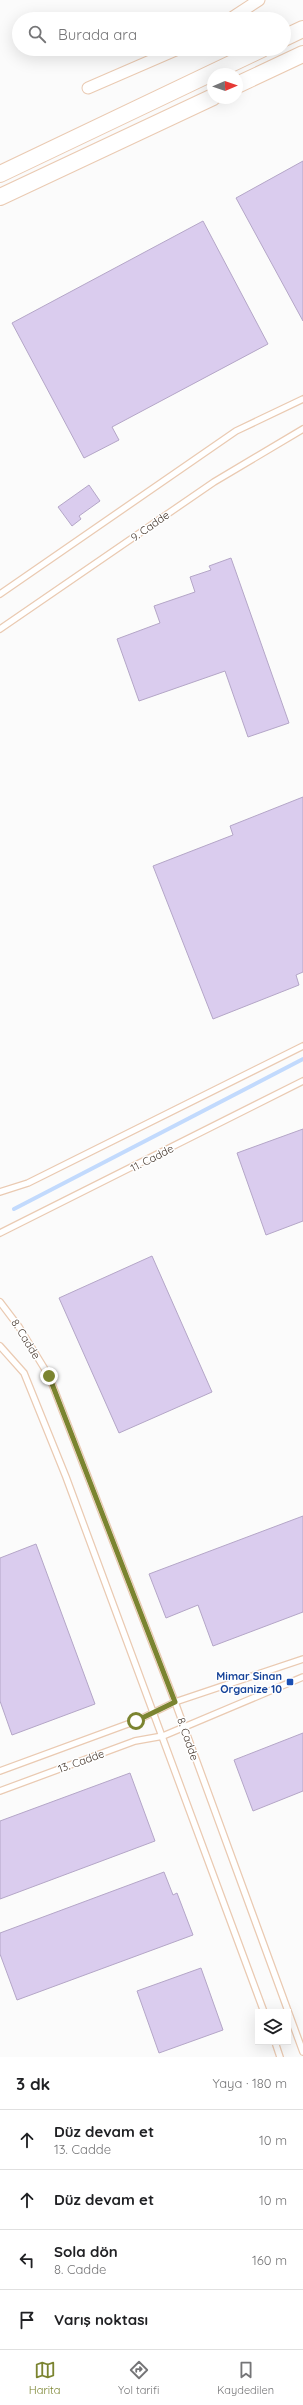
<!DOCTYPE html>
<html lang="tr">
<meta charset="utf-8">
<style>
body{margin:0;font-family:Quicksand,sans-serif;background:#f2f2f2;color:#202124}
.controls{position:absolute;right:12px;bottom:12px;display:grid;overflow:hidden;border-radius:0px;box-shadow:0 4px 16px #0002}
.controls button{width:36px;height:36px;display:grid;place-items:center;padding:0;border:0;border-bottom:1px solid #e0e0e0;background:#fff;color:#202124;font:20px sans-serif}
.compass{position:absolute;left:207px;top:68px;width:36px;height:36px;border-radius:50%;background:#fff;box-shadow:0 4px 16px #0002;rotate:88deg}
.stop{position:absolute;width:12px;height:12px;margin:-9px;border:3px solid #7b8430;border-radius:50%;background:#fff}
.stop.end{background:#7b8430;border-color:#fff;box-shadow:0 1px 4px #0008}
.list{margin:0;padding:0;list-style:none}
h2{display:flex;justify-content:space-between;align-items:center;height:52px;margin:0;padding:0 16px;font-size:17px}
h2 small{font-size:13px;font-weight:400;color:#757577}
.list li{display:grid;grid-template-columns:26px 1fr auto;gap:12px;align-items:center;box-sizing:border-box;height:60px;padding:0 16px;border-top:1px solid #e0e0e0}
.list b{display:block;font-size:15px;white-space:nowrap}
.list p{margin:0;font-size:13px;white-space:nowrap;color:#757577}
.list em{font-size:13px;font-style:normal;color:#757577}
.icon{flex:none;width:22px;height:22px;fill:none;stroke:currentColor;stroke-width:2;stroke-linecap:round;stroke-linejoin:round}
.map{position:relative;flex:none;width:303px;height:2057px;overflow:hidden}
.search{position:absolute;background:#fff;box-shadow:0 4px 16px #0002;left:12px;right:12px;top:12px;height:44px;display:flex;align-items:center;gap:10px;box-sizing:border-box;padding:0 14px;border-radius:22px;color:#757577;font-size:15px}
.sheet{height:292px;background:#fff}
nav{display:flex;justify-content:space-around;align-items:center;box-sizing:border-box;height:56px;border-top:1px solid #e0e0e0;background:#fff;font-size:11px;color:#757577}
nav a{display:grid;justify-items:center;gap:2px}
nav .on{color:#7b8430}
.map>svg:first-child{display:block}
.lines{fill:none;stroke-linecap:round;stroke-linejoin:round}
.stream{stroke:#c2dafd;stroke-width:4}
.building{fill:#daccee;stroke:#b4a6c7}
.lane-casing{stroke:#eacab2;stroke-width:8}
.street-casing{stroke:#eacab2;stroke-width:13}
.secondary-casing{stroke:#eacab2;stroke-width:18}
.lane{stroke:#fff;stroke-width:5.5}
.street{stroke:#fff;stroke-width:11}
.secondary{stroke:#fff;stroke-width:16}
.route{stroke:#7b8430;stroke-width:5}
.transit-dot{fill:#1a4fb4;stroke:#fff;stroke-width:1.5}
.labels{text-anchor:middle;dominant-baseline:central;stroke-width:3;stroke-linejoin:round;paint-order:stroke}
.street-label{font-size:11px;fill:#46392f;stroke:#fff}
.transit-label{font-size:11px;font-weight:bold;fill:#164399;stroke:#fff;text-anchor:end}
</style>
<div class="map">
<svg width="303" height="2057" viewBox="0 0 303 2057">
<rect width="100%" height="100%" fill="#fbfbfb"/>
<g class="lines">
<!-- stream -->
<path class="stream" d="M14,1209L303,1059"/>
</g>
<!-- building -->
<g class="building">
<path d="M303,161V321L236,198Z"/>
<path d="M203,221L268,344L112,427L119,440L84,458L12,323Z"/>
<path d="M89,485L100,501L79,516L81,519L72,526L58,507Z"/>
<path d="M231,558L289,723L248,737L225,671L139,701L117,639L160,623L154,606L195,592L190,577L211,570L209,566Z"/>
<path d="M303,797V972L296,975L299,985L213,1019L153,866L233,835L230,826Z"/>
<path d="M303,1129V1221L266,1235L237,1153Z"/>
<path d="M152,1256L212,1392L119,1433L59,1298Z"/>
<path d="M303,1516V1612L213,1646L198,1605L166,1618L149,1574Z"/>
<path d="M36,1544L95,1704L12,1735L0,1701V1558Z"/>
<path d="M303,1733V1791L253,1811L234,1760Z"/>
<path d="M130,1773L155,1841L0,1899V1821Z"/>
<path d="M164,1872L173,1895L177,1893L193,1935L17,2000L0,1954V1933Z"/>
<path d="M201,1968L223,2030L159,2053L137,1991Z"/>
</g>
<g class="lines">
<!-- lane casing -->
<g class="lane-casing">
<g id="lane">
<path d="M0,594L236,431L303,399"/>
<path d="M0,629L214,482L303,429"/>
<path d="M0,1192L28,1183L303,1046"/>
<path d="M0,1233L303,1081"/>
<path d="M0,1302L19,1327L49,1376L175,1702L303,2052"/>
<path d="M0,1346L24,1373L66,1477L264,2012"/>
<path d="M0,1771L136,1721L175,1702L303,1659"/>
<path d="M0,1791L135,1741L163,1736L303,1677"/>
<path d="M275,2042L280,2057"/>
</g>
</g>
<!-- street casing -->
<g class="street-casing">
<g id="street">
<path d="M230,19L259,0"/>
<path d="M88,88L178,49"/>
</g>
</g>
<!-- secondary casing -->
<g class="secondary-casing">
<g id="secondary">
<path d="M284,38L303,29"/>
<path d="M237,85L303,54"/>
<path d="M0,174L262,49"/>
<path d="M0,197L213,97"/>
</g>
</g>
<!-- lane -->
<use href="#lane" class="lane"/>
<!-- street -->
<use href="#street" class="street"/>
<!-- secondary -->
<use href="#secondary" class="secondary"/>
</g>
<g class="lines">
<!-- route -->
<path class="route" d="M49,1376L175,1702L136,1721"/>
</g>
<!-- markers -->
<rect class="transit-dot" x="286" y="1678" width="8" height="8" rx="2"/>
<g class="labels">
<!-- street labels -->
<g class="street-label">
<text transform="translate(150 526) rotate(-35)">9. Cadde</text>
<text transform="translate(152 1158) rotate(-27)">11. Cadde</text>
<text transform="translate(26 1339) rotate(58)">8. Cadde</text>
<text transform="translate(188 1739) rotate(71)">8. Cadde</text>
<text transform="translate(81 1761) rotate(-20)">13. Cadde</text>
</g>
<!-- transit labels -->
<g class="transit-label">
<text x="282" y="1676">Mimar Sinan<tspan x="282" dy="13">Organize 10</tspan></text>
</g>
</g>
</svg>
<div class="controls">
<button><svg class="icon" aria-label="layers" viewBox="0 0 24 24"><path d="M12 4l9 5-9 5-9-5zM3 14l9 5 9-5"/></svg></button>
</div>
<svg class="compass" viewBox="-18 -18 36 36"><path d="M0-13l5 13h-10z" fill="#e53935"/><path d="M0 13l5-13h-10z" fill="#757577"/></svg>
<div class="stop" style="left:136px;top:1721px"></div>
<div class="stop end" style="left:49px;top:1376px"></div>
<div class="search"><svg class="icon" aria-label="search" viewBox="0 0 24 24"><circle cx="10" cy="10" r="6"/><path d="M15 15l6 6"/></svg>Burada ara</div>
</div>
<section class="sheet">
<h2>3 dk<small>Yaya · 180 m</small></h2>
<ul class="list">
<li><svg class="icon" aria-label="ahead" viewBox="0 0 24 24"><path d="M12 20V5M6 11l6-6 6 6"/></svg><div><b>Düz devam et</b><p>13. Cadde</p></div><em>10 m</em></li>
<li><svg class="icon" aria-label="ahead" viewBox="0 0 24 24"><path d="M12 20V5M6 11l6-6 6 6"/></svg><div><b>Düz devam et</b></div><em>10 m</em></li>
<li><svg class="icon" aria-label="left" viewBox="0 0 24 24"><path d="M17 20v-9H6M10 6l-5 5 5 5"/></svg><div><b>Sola dön</b><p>8. Cadde</p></div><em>160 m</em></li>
<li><svg class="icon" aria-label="arrive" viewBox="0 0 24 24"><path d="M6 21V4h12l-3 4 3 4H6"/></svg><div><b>Varış noktası</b></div></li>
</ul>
</section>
<nav>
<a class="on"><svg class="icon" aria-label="map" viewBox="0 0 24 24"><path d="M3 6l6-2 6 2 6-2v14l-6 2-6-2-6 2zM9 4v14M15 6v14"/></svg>Harita</a>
<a><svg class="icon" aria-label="directions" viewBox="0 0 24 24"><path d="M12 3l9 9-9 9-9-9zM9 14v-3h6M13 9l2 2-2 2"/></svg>Yol tarifi</a>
<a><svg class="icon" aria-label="saved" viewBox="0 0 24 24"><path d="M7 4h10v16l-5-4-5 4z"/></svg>Kaydedilen</a>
</nav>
